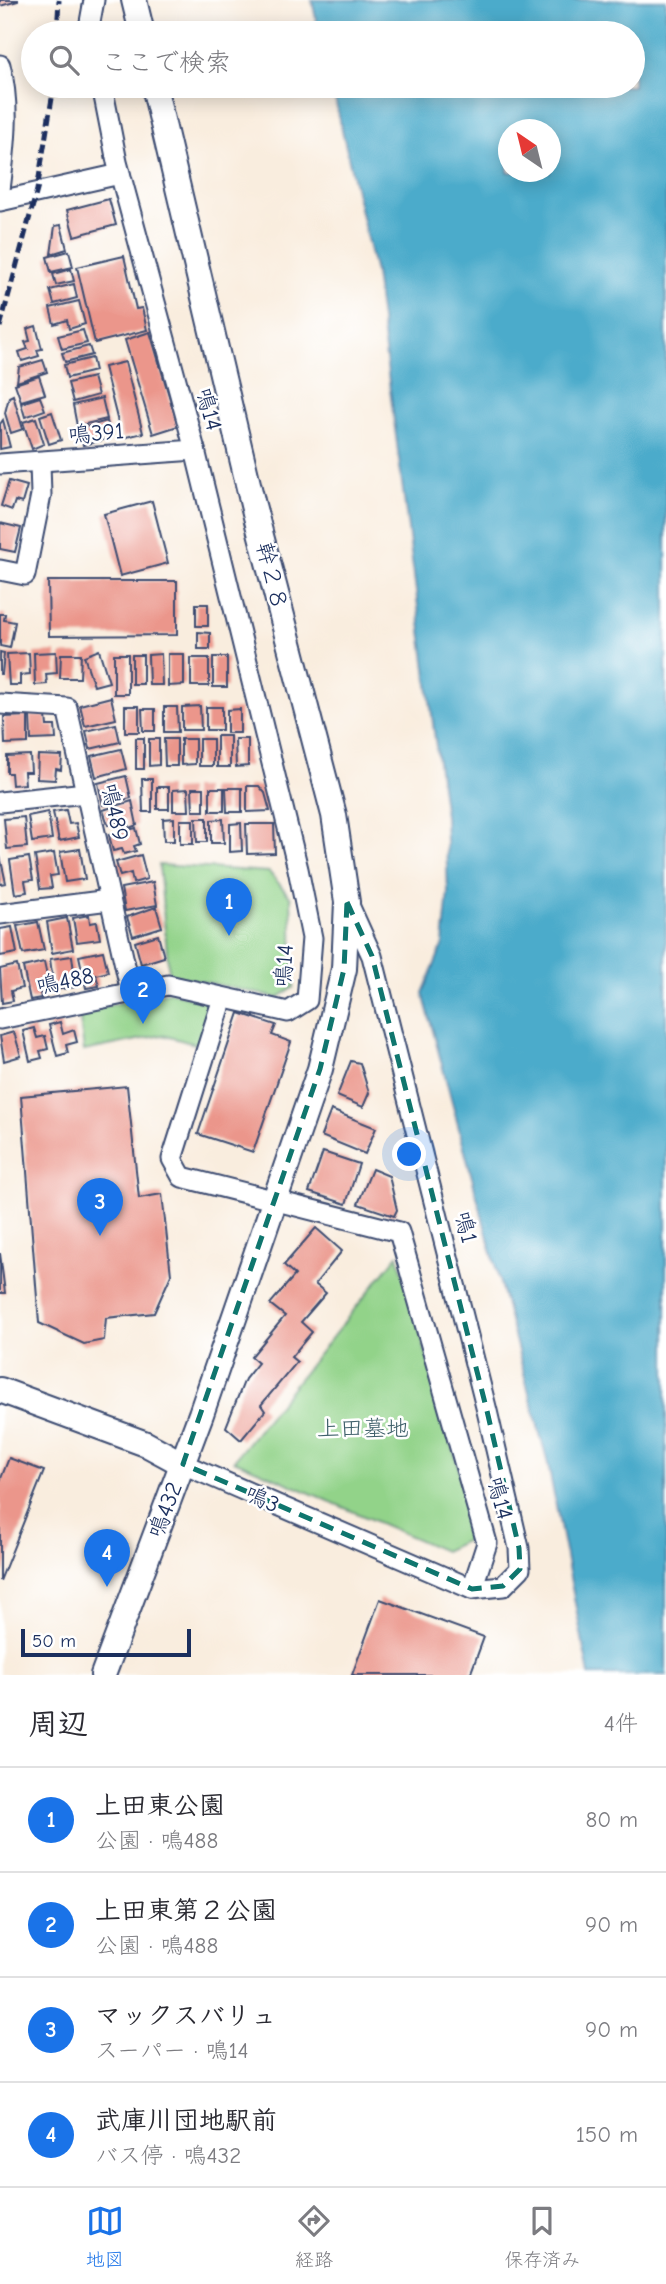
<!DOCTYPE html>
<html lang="ja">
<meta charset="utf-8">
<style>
body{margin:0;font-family:"Comic Neue","Klee One",sans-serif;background:#f7f7f7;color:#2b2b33}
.compass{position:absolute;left:498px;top:119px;width:63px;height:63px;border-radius:50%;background:#fff;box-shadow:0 4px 18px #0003;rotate:325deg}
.scale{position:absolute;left:21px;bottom:18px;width:170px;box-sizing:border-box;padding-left:7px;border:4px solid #1b2f5e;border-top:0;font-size:19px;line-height:24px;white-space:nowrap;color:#1b2f5e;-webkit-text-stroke:5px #fff;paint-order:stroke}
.you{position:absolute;left:410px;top:1155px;width:24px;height:24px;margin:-18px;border:5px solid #fff;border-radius:50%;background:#1a73e8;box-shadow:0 0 0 10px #1a73e833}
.badge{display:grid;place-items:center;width:46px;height:46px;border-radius:50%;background:#1a73e8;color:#fff;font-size:23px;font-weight:700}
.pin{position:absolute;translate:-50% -58px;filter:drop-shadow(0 2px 4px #0008)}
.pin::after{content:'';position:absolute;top:37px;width:24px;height:21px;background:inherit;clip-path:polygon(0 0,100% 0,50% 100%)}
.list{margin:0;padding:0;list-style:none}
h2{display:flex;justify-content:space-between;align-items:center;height:91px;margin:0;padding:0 28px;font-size:30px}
h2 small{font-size:23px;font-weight:400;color:#7c7c81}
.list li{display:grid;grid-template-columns:46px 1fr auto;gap:21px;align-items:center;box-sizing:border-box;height:105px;padding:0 28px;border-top:2px solid #e1e1e2}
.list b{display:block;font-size:26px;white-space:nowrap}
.list p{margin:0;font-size:23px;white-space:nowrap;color:#7c7c81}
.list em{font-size:23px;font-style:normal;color:#7c7c81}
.icon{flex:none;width:38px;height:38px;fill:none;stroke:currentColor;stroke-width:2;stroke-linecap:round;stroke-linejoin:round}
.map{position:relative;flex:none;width:666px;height:1675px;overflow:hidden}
.search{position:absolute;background:#fff;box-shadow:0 4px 18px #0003;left:21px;right:21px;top:21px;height:77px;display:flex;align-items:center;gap:18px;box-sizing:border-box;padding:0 24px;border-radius:38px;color:#7c7c81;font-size:26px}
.sheet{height:511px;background:#fff}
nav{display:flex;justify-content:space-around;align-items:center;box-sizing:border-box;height:98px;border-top:2px solid #e1e1e2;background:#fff;font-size:19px;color:#7c7c81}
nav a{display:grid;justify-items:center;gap:4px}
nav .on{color:#1a73e8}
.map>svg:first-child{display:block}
.green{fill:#92d389;stroke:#568174;stroke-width:2}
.water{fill:#4cabcb;stroke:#346d94;stroke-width:2;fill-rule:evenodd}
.building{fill:#eb968b}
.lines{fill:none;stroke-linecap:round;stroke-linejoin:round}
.minor-casing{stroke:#3c4c71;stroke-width:23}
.tertiary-casing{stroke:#3c4c71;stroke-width:28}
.minor{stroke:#fff;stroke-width:19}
.tertiary{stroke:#fff;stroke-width:24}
.rail{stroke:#1b2f5e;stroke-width:5;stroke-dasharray:10 5;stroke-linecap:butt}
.marked{fill:none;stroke:#0f766e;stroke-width:5;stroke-dasharray:14 9;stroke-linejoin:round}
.labels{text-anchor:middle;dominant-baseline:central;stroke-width:5;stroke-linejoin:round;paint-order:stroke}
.street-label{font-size:23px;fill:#1b2f5e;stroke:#fff}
.park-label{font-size:23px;fill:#3f606b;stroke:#fff}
</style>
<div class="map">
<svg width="666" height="1675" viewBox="0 0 666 1675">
<rect width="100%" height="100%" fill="#fff"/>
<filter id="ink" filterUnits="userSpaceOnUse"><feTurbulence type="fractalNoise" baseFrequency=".0143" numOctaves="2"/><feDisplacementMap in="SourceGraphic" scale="14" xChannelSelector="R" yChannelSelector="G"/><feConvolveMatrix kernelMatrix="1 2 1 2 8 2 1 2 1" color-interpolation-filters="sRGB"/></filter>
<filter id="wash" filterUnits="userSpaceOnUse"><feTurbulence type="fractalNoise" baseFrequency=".00686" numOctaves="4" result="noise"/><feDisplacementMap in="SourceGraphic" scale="28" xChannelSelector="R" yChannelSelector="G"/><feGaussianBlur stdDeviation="1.57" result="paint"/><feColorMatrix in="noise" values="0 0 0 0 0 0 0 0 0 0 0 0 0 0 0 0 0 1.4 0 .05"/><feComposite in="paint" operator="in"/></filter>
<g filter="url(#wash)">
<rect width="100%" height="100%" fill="#f9edde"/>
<!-- green -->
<g class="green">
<path d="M159,865L269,872L291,898L294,987L278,998L169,974Z"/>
<path d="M170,992L211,1003L199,1045L162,1035L84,1051L79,1012Z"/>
<path d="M398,1255L478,1535L444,1551L234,1460Z"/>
</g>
<!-- water -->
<path class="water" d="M312,0H666V1675H589L548,1464L423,993L443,944L448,892L445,816L375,273L332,86H633V33H319ZM508,130H550V172H508Z"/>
<g id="blocks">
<!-- building -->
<g class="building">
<path d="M0,0H18V1L0,6Z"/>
<path d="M109,199L116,225L74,236L67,210Z"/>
<path d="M61,225L67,249L51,254L55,226Z"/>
<path d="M69,251L73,267L51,272L47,257Z"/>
<path d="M124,256L136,309L142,308L147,330L95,343L77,267Z"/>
<path d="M71,269L74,281L56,285L53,274Z"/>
<path d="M74,284L77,298L54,304L50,290Z"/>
<path d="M79,301L85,324L69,329L67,320L54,324L50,308Z"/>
<path d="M36,326L42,349L37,350L39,356L22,361L19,352L28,349L25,342L30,341L27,329Z"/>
<path d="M83,330L87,343L62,349L58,336Z"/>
<path d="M150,332L178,426L153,434L125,340Z"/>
<path d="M89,346L92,355L65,362L62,353Z"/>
<path d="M92,358L95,371L67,378L64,365Z"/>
<path d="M43,360L47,372L17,382L19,367Z"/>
<path d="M125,362L143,433L122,438L104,367Z"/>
<path d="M39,376L45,394L21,401L15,384Z"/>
<path d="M93,377L98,395L73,402L68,383Z"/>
<path d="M13,395L23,429L11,433L5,413L9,397Z"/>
<path d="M40,397L45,410L25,417L21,403Z"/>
<path d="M102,398L107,419L77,426L73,405Z"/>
<path d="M52,412L61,440L49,444L40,416Z"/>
<path d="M36,418L44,444L32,449L23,422Z"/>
<path d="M3,420L10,447L0,449V424Z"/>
<path d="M107,421L111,438L83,445L79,429Z"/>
<path d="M9,481L27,486L22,503L15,501L12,510L1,506Z"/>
<path d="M152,501L168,563L120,576L104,514Z"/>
<path d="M0,523L21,528L15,552L0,549Z"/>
<path d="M48,581H177V635L49,636Z"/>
<rect x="196" y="604" width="12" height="22"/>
<path d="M0,614H5L4,620L15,622L10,648L0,646Z"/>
<path d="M198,632L210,633V649H198Z"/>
<path d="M99,650L109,682L94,686L84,656Z"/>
<path d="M0,652L4,653L2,674H0Z"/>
<path d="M56,652L57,673L46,674L47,684L35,685L34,653Z"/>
<path d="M29,653L30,674L20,675V685H9L7,654Z"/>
<path d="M61,654H81L80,678H60Z"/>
<rect x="114" y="654" width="14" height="40"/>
<path d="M161,654L162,685H149L148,655Z"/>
<path d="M168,654H184V685L168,686Z"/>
<rect x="132" y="655" width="11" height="29"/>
<rect x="213" y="657" width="14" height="30"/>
<rect x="191" y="658" width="18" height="28"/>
<path d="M111,697L116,719L85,726L80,705Z"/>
<rect x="125" y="706" width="14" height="26"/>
<path d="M200,706L201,730H182V707Z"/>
<path d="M164,707H177L178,732H164Z"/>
<rect x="206" y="707" width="16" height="23"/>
<path d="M142,709H155V731H143Z"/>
<path d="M240,709V733H227V710Z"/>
<path d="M28,716V743L5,744L4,717Z"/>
<path d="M30,716H46L47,726H55L56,739L31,740Z"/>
<path d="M116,724L120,742L90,749L86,731Z"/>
<rect x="217" y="736" width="13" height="31"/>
<rect x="136" y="738" width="8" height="31"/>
<path d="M149,739H159V765L149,766Z"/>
<path d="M164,739H177V766H165Z"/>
<path d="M181,739H195V764L181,765Z"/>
<rect x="199" y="739" width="14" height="27"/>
<path d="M235,739H248V766L236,767Z"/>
<path d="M121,749L126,769L96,777L91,756Z"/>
<path d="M30,755L31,772H24L25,784L12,785L11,773H7V756Z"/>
<path d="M38,755L62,756L61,770L56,769L55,780L37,779Z"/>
<path d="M126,776L131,798L103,805L98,783Z"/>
<path d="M142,779H152V812H143Z"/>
<path d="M247,786H259L265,793L270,811L247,812Z"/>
<rect x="157" y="787" width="12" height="22"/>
<path d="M192,788H204V811H193Z"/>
<rect x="210" y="788" width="14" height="23"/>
<path d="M226,788H242V812H227Z"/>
<path d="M188,789L189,811H173V790Z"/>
<path d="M132,801L137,825L129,828L126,819L108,825L103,810Z"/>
<path d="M66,810L69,824L76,823L79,837L59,841L53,812Z"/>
<path d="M48,812L52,839L32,842L28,816Z"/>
<path d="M24,817L27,847L7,849L4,819Z"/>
<path d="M174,818V841H164L163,819Z"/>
<path d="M196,818H207V842H197Z"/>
<path d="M223,819L224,843H211V820Z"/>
<rect x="180" y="820" width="13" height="24"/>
<path d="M241,823L242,851L230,852V824Z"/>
<path d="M246,824H274L275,853L247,854Z"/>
<path d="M136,828L140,844L134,846L136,851L124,854L122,849L113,851L109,835Z"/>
<path d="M80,849L85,879L65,882L60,852Z"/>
<path d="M54,853L58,875L50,876L52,888L40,889L35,856Z"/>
<path d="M141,855L147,879L133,883L131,873L120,876L116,862Z"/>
<path d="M0,856L6,883L0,884Z"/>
<path d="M29,857L33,880L25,881L27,892L15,894L10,860Z"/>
<path d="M153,882L157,905L125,911L121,888Z"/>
<path d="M156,907L162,927L133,936L127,917Z"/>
<path d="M89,915L90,923L97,922L100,939L77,942L73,918Z"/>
<path d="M67,918L73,949L52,953L47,922Z"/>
<path d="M38,922L44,950L23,954L17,926Z"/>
<path d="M12,927L17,953L0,956V929Z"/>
<path d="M158,935L164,957L141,964L135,942Z"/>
<path d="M103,951L108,972L96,975L99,986L86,988L79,956Z"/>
<path d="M72,956L76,987L54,990L50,959Z"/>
<path d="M44,962L49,985L39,987L41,998L30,1000L23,967Z"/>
<path d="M17,965L22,988L11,991L13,1001L2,1003L0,969Z"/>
<path d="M239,1013L276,1025L272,1035L291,1042L253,1152L198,1134Z"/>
<path d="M60,1022L63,1034L74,1030L77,1042L66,1045L68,1053L57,1056L49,1025Z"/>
<path d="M34,1028L37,1038L45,1036L48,1049L40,1051L42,1058L30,1061L23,1031Z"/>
<path d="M14,1032L21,1056L4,1061L0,1036Z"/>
<path d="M351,1061L360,1063L369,1093L363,1107L337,1096Z"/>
<path d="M127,1086L139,1198L162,1194L171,1275L154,1313L106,1318L104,1340L84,1344L39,1323L21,1096Z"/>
<path d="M331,1110L376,1128L365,1154L321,1136Z"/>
<path d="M323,1152L359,1164L346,1204L309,1192Z"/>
<path d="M372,1169L389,1176L397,1210L394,1216L358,1204Z"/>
<path d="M316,1228L342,1251L315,1284L326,1293L301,1322L312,1332L291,1357L297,1362L261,1405L265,1411L241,1440L226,1427L245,1379L258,1363L251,1357L285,1316L270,1304L295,1275L284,1265Z"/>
<path d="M0,1253L5,1293H0Z"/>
<path d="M9,1458L44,1471L0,1581V1481Z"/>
<path d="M380,1599L484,1637L470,1675H352Z"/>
</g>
</g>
</g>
<g filter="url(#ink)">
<use href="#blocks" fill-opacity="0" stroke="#3c4c71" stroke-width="2"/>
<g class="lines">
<!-- minor casing -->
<g class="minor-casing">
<g id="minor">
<path d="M92,33L90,22L94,0"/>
<path d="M0,65C11,108 5,147 0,190"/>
<path d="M0,201L120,174"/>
<path d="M0,464L195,450"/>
<path d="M0,570L25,575L41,495L40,463"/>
<path d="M0,704L67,708L131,992"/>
<path d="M0,802L86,793"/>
<path d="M0,914L109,900"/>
<path d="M223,998L172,1159L182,1177L399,1232L487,1543L472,1589"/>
<path d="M0,1019L168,985L288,1012L307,1000L312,938L298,869L195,450L117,162L102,86"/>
<path d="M183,1464L472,1589L503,1586L520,1569L519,1548L487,1411L372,956L348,903"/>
</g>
</g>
<!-- tertiary casing -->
<g class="tertiary-casing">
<g id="tertiary">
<path d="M134,0L142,33"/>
<path d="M0,1390L146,1444L183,1464"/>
<path d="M103,1675L201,1414L320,1069L344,969L347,902L334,815L253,505L154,86"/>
</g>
</g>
<!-- minor -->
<use href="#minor" class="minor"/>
<!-- tertiary -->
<use href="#tertiary" class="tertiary"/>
<!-- rail -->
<g class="rail">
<path d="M57,33L59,0"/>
<path d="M0,327L37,190L54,86"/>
</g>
</g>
</g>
<!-- marked area -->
<path class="marked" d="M347,902L372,956L487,1411L519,1548L520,1569L503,1586L472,1589L183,1464L320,1069L344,969Z"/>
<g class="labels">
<!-- street labels -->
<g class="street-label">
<text transform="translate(209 409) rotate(75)">鳴14</text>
<text transform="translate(96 433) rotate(-5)">鳴391</text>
<text transform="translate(272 576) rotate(76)">幹２８</text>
<text transform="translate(115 812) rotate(78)">鳴489</text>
<text transform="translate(284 966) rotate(-86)">鳴14</text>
<text transform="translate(65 981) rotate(-12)">鳴488</text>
<text transform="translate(466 1227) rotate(76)">鳴1</text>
<text transform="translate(500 1498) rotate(75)">鳴14</text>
<text transform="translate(262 1499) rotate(24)">鳴3</text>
<text transform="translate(165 1510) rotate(-69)">鳴432</text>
</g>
<!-- park labels -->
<g class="park-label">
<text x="363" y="1428">上田墓地</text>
</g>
</g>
</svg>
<svg class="compass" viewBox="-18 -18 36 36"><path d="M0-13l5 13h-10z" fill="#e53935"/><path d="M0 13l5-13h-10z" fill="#7c7c81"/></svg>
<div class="scale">50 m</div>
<div class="you"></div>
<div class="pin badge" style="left:229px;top:936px">1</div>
<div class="pin badge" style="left:143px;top:1024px">2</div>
<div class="pin badge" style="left:100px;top:1236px">3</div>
<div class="pin badge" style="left:107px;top:1587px">4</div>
<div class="search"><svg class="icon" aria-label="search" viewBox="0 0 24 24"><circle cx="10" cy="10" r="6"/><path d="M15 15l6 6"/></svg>ここで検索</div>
</div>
<section class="sheet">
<h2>周辺<small>4件</small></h2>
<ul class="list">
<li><span class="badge">1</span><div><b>上田東公園</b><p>公園 · 鳴488</p></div><em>80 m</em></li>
<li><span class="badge">2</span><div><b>上田東第２公園</b><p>公園 · 鳴488</p></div><em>90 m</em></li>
<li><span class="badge">3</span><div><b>マックスバリュ</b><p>スーパー · 鳴14</p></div><em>90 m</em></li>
<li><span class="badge">4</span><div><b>武庫川団地駅前</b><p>バス停 · 鳴432</p></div><em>150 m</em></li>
</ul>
</section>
<nav>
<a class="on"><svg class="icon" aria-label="map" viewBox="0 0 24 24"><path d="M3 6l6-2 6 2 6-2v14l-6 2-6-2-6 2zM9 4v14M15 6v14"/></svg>地図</a>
<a><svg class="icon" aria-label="directions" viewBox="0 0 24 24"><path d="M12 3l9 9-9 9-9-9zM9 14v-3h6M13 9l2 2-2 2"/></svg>経路</a>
<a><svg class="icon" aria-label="saved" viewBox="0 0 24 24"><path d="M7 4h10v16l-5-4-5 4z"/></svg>保存済み</a>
</nav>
